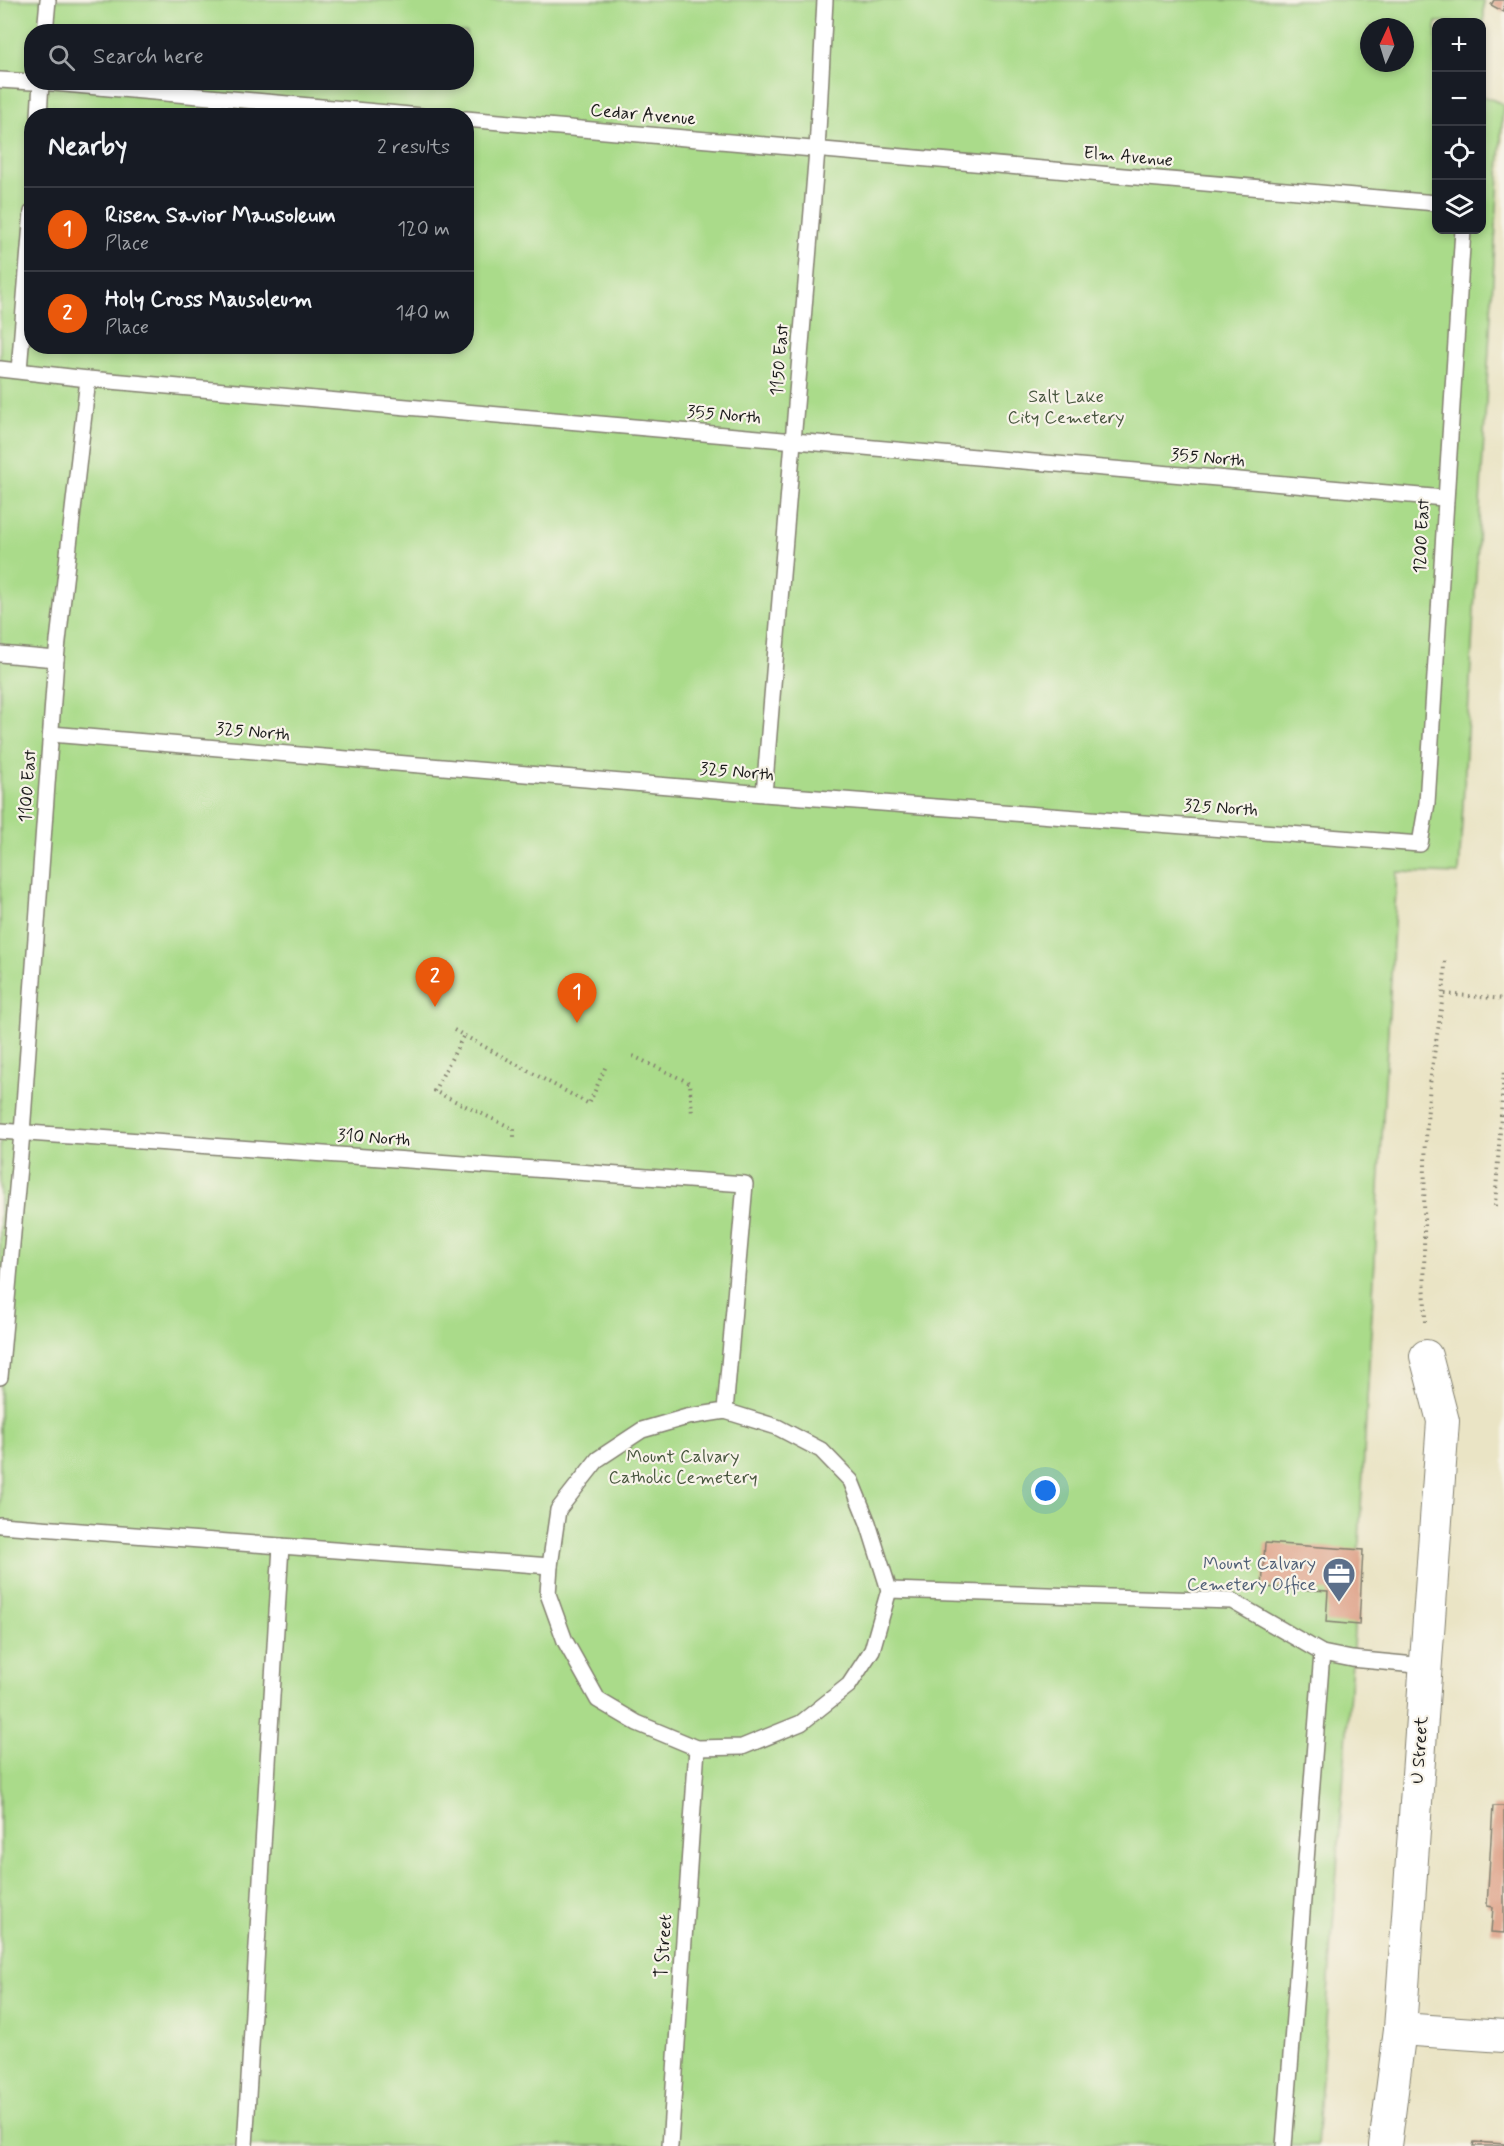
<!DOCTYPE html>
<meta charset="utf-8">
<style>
body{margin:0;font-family:Mynerve,sans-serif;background:#242831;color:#f1f3f6}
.controls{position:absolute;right:18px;top:18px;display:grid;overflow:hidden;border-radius:12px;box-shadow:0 3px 9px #0003}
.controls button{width:54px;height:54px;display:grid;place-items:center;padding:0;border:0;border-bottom:2px solid #363941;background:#171b24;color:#f1f3f6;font:30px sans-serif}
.compass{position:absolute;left:1360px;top:18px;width:54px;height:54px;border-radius:50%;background:#171b24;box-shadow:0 3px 9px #0003;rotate:4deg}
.you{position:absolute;left:1046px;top:1491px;width:21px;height:21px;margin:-15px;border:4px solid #fff;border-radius:50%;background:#1a73e8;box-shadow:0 0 0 9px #1a73e833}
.badge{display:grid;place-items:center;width:39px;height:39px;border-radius:50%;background:#ea580c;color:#fff;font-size:20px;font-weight:700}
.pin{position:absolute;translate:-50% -50px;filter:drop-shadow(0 2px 3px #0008)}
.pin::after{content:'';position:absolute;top:32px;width:21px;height:18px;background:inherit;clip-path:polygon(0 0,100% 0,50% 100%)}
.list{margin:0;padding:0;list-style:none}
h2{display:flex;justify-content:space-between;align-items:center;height:78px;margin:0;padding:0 24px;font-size:26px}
h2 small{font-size:20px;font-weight:400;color:#9ea1a6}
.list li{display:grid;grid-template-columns:39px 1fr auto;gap:18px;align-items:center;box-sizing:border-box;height:84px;padding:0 24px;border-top:2px solid #363941}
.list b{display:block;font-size:22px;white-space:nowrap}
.list p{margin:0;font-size:20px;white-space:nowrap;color:#9ea1a6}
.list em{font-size:20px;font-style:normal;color:#9ea1a6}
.icon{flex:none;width:33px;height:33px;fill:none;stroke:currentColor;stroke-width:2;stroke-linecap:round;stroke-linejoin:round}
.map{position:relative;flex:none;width:1504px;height:2146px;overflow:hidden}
.search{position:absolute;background:#171b24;box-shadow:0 3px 9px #0003;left:24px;top:24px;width:450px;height:66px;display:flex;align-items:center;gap:15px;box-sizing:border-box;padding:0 21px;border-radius:24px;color:#9ea1a6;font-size:22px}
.panel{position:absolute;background:#171b24;box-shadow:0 3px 9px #0003;left:24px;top:108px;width:450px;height:246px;border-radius:24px}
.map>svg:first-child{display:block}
.green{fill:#aadb8a;stroke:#637c53;stroke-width:1.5;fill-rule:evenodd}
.building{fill:#dd9d83}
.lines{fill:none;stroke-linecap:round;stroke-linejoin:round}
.service-casing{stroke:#838070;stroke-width:18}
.minor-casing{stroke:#838070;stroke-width:34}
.path{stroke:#838070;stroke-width:4;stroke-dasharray:1.5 4.5;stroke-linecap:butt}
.service{stroke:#fff;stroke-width:15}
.minor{stroke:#fff;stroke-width:32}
.labels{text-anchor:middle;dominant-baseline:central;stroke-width:4.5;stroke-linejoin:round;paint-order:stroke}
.street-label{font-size:18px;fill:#1c1c1c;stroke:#f7f3e8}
.park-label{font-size:18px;fill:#47553d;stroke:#f7f3e8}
.service-label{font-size:18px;fill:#4e5e75;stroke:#f7f3e8;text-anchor:end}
</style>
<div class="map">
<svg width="1504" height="2146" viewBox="0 0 1504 2146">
<rect width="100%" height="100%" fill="#f7f3e8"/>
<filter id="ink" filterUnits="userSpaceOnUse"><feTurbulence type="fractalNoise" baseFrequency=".0167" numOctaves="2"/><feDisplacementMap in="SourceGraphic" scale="12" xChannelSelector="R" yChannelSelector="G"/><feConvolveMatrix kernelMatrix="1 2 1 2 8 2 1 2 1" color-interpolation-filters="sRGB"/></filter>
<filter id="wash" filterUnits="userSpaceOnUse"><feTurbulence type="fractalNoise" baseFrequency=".008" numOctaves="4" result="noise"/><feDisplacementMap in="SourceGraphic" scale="24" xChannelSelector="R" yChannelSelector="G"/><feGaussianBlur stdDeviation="1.35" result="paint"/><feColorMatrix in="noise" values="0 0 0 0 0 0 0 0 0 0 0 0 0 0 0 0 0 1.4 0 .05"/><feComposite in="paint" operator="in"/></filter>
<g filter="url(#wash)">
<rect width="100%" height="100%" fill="#eae4c5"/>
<!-- green -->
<path class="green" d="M0,0H1484L1483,96L1503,104L1459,874L1397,872L1353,1648L1317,2146H0ZM1436,22H1482V230H1436ZM1369,27H1405V63H1369ZM32,32H466V82H32ZM32,116H466V346H32Z"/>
<g id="blocks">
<!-- building -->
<g class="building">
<path d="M1494,0H1504V12L1491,5Z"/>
<path d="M1265,1543L1363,1550L1359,1625L1326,1622L1328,1591L1262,1587Z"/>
<path d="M1493,1806H1504V1933L1491,1932L1493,1907L1487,1906Z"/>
<path d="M1474,2142L1504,2144V2146H1473Z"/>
</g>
</g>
</g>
<g filter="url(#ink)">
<use href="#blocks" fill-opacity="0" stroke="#838070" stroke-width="1.5"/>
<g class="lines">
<!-- service casing -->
<g class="service-casing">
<g id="service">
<path d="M45,32L48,0"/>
<path d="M0,80L32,82"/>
<path d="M42,82L421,116"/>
<path d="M39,116L41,82"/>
<path d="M466,119L1436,203"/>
<path d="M0,369L88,379L1444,498"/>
<path d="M19,370L32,212"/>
<path d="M0,654L56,659"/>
<path d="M51,734L764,794L1420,844L1427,803L1463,230"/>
<path d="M764,794L817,150L825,0"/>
<path d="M0,1131L745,1184L725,1411"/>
<path d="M0,1377L22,1133L56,659L88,379"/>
<path d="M725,1411L777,1427L821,1450L851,1481L868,1523L889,1590L872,1650L849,1685L801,1723L742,1747L697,1748L637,1723L598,1700L565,1641L548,1594L550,1566L558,1510L598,1459L642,1430L687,1417Z"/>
<path d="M0,1525L550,1566"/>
<path d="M889,1590L1232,1601L1322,1653L1352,1659L1426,1666"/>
<path d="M245,2146L281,1546"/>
<path d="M670,2146L697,1748"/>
<path d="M1284,2146L1322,1653"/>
</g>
</g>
<!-- minor casing -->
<g class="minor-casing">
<g id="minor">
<path d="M1400,2029L1504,2036"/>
<path d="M1385,2146L1400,2029L1443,1421L1426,1356"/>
</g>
</g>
<!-- path -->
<g class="path">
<path d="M1445,994L1504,999"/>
<path d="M454,1030L589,1104L606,1066"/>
<path d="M463,1037L434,1091L514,1129V1140"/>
<path d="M633,1056L690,1083L692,1115"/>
<path d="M1495,1206L1504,1070"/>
<path d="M1425,1322C1424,1241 1422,1157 1431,1076C1436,1036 1445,999 1445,958"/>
</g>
<!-- service -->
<use href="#service" class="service"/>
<!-- minor -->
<use href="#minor" class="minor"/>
</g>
</g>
<!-- icons -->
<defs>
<g id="office-pin" transform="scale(1.725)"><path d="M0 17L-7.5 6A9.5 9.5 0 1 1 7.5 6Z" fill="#5c6f8a" stroke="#f7f3e8"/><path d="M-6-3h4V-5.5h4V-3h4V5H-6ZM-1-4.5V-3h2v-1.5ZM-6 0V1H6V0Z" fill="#fff"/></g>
</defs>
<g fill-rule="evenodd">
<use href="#office-pin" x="1339" y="1574"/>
</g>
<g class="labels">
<!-- street labels -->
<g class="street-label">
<text transform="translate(643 115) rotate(5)">Cedar Avenue</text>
<text transform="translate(1128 157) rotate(5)">Elm Avenue</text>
<text transform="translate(780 360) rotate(-85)">1150 East</text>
<text transform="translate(724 415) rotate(5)">355 North</text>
<text transform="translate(1208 458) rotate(5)">355 North</text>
<text transform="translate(1422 536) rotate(-87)">1200 East</text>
<text transform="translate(253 732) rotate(5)">325 North</text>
<text transform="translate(737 772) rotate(5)">325 North</text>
<text transform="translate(28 786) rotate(-86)">1100 East</text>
<text transform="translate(1221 808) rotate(4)">325 North</text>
<text transform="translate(374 1138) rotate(4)">310 North</text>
<text transform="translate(1420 1750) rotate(-86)">U Street</text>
<text transform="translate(664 1946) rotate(-86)">T Street</text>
</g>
<!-- park labels -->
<g class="park-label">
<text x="1066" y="397">Salt Lake<tspan x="1066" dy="21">City Cemetery</tspan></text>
<text x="683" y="1457">Mount Calvary<tspan x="683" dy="21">Catholic Cemetery</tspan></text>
</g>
<!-- service labels -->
<g class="service-label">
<text x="1316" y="1564">Mount Calvary<tspan x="1316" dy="21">Cemetery Office</tspan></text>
</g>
</g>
</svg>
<div class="controls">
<button>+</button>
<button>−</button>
<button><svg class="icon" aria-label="locate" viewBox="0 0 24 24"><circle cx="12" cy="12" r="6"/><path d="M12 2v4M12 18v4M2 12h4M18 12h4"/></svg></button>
<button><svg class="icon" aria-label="layers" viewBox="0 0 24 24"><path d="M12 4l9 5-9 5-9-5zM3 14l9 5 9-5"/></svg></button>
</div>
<svg class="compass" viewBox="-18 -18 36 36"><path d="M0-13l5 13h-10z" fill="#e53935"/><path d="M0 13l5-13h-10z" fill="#9ea1a6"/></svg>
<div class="you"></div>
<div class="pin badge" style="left:577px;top:1023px">1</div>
<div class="pin badge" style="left:435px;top:1007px">2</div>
<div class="search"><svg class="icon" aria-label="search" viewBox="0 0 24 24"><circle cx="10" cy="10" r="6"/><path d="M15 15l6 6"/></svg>Search here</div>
<section class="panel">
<h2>Nearby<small>2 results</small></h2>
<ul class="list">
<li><span class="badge">1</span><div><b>Risen Savior Mausoleum</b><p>Place</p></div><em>120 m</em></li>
<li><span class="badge">2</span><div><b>Holy Cross Mausoleum</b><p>Place</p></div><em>140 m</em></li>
</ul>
</section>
</div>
